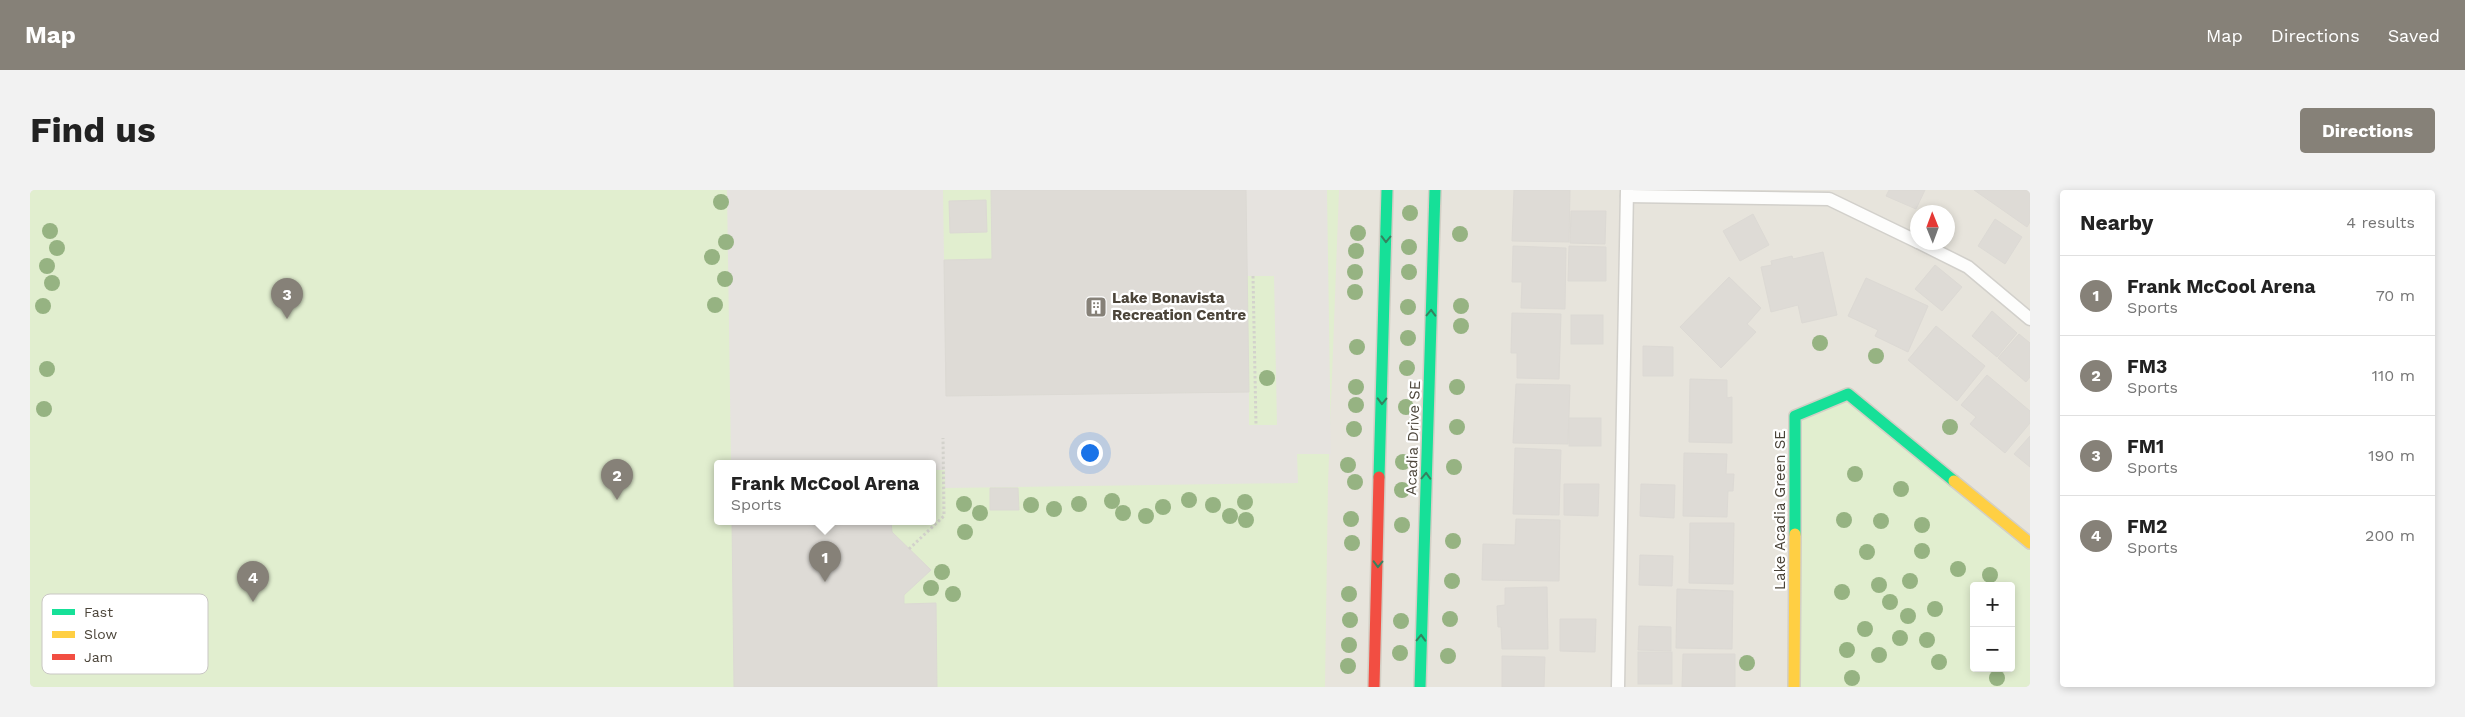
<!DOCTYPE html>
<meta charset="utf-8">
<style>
body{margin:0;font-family:"Work Sans",sans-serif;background:#f2f2f2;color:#222}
.controls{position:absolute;right:15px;bottom:15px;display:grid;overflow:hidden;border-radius:5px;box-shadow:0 2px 8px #0003}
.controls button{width:45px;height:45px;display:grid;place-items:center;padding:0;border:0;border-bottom:1px solid #e0e0e0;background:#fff;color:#222;font:25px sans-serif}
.compass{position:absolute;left:1880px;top:15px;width:45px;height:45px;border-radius:50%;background:#fff;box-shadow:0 2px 8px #0003;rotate:359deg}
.you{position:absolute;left:1059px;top:262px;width:18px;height:18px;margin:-12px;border:4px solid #fff;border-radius:50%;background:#1a73e8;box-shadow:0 0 0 8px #1a73e833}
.badge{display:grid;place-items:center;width:32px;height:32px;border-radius:50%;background:#868178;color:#fff;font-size:16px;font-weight:700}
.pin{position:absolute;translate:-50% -41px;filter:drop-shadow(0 1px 2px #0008)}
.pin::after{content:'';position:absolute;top:26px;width:18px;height:15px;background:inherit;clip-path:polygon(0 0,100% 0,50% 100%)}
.popup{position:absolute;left:684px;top:270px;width:222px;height:65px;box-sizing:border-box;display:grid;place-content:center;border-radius:5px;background:#fff;filter:drop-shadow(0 1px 4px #0005);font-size:16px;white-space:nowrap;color:#767676}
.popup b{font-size:19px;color:#222}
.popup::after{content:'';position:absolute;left:50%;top:100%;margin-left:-10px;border:10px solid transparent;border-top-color:#fff}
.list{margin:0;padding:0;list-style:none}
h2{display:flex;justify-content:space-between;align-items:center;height:65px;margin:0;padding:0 20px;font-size:21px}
h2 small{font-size:16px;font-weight:400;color:#767676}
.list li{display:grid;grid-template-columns:32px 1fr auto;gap:15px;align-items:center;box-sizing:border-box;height:80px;padding:0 20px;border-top:1px solid #e0e0e0}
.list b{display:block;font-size:19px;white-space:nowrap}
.list p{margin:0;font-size:16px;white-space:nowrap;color:#767676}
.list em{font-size:16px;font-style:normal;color:#767676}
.map{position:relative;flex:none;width:2000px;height:497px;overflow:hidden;border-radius:5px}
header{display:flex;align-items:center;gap:30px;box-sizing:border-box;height:70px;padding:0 25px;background:#868178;color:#fff}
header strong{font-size:24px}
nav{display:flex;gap:28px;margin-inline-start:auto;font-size:18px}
.intro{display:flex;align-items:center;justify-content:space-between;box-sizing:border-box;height:120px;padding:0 30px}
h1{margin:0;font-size:35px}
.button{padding:12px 22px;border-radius:5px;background:#868178;color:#fff;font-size:18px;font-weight:700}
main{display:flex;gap:30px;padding:0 30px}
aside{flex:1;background:#fff;border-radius:5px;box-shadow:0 2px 8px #0003}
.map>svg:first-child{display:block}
.residential{fill:#e7e4dc;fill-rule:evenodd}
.green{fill:#e1eecf;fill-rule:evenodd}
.parking{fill:#e6e3df}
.building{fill:#dedbd6;stroke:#dcd9d4}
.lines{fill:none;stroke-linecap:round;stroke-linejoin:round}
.lane-casing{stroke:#d2d0cb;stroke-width:15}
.fast-casing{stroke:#d3cfc5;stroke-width:14}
.slow-casing{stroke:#d3cfc5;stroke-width:14}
.jam-casing{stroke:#d3cfc5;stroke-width:14}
.path{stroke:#d3d2cc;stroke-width:3;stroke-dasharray:2.5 2.5;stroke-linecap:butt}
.lane{stroke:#fdfdfc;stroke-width:12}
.fast{stroke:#16e098;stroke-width:11}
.slow{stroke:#ffcf43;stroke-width:11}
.jam{stroke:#f24e42;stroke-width:11}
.tree{fill:#96b382}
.oneway{stroke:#36825f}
.labels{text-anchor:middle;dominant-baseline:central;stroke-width:4.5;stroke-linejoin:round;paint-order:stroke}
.poi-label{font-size:15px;font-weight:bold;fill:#4b4439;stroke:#fff;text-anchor:start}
.street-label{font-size:15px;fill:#4b4439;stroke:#fff}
.key{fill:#fff;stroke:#c9c7c4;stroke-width:1}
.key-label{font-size:14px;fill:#4b4439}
</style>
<header>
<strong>Map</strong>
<nav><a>Map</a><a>Directions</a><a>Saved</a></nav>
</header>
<div class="intro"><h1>Find us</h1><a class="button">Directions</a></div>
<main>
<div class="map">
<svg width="2000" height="497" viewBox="0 0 2000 497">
<rect width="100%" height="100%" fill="#f4f2ee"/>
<!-- residential -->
<path class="residential" d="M0,0H2000V497H0ZM1888,22H1918V52H1888ZM688,273H902V331H688ZM1944,396H1981V478H1944Z"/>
<!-- green -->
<g class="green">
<path d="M0,0H1309L1298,293L1295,497H0ZM688,273H902V331H688Z"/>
<path d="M1818,204L2000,353V497H1764L1765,226ZM1944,396H1981V478H1944Z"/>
</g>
<!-- parking -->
<path class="parking" d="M697,0H913L916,206L1219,202V235H1247L1244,86H1217L1216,0H1297L1301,264H1267L1268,293L915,298V280H903L902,273H701Z"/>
<!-- building -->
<g class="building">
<path d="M961,0H1216L1219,202L916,206L914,70L962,69Z"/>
<path d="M1484,0H1540L1539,52L1482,51Z"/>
<path d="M1859,0H1895L1886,19L1856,6Z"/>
<path d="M1944,0H2000V32L1997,37Z"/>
<path d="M956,10L957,42L920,43L919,11Z"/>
<path d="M1541,21H1576L1575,54L1540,53Z"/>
<path d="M1723,24L1739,55L1710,71L1693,41Z"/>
<path d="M1965,29L1992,47L1975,74L1948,56Z"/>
<path d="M1483,56L1536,58L1535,119L1491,118L1492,92H1482Z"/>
<path d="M1539,56L1576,57V91H1538Z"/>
<path d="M1793,62L1807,125L1772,133L1768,115L1741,122L1731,77L1742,75L1741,71L1762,66L1763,69Z"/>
<path d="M1905,75L1932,97L1912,121L1885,99Z"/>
<path d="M1699,87L1731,118L1717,134L1726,142L1691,178L1650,137Z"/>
<path d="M1836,88L1898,116L1878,162L1845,146L1848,140L1818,126Z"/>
<path d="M1962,121L1987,143L1967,167L1942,146Z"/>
<path d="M1482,123L1531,124L1529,189L1487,188V163H1481Z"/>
<rect x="1541" y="125" width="32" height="29"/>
<path d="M1906,136L1955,176L1927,211L1878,170Z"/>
<path d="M1989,144L2000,153V187L1996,192L1968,168Z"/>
<path d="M1613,156L1643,157V186H1613Z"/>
<path d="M1957,185L2000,221V233L1975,263L1940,234L1946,227L1931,215Z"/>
<path d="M1660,189L1697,190V208L1702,207V253L1659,252Z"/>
<path d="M1486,194L1540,195L1538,254L1483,253Z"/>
<rect x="1539" y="228" width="32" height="28"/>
<path d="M2000,246V277L1984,264Z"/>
<path d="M1485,258L1531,260L1529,325L1483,324Z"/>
<path d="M1654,263L1697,264L1696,284H1704L1703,301H1698L1697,327L1653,326Z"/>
<path d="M1534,294H1569L1568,326L1534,325Z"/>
<path d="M1611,294L1645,295L1644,328L1610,326Z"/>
<path d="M960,298H988L989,320H960Z"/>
<path d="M1486,329L1530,330L1529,391L1452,390L1453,354L1485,355Z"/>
<path d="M702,331H861L862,342L901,380L874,405V414L906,413L907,497H704Z"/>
<path d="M1660,333H1704L1703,394L1659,393Z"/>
<path d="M1610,365L1643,366L1642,396L1609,395Z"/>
<path d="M1517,397L1518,459H1472L1471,437H1468L1467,416L1475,415V398Z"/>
<path d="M1647,399L1703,401L1702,459L1646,458Z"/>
<path d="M1530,429H1566L1565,462L1530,461Z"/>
<path d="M1609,436L1641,437V461L1608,460Z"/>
<rect x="1608" y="462" width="34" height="32"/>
<path d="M1653,464H1705V497H1652Z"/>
<path d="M1472,466L1515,467L1514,497H1472Z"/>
</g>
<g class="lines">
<!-- lane casing -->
<g class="lane-casing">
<g id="lane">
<path d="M1597,6L1799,9L1888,52"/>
<path d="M1888,52L1938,77L2000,129"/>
<path d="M1588,497L1597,0"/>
</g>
</g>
<!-- fast casing -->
<g class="fast-casing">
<g id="fast">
<path d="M1349,287L1357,0"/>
<path d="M1765,344V226L1818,204L1924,291"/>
<path d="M1390,497L1405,0"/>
</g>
</g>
<!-- slow casing -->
<g class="slow-casing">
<g id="slow">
<path d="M1924,291L2000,353"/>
<path d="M1764,497L1765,344"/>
</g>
</g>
<!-- jam casing -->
<g class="jam-casing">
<path id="jam" d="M1344,497L1349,287"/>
</g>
<!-- path -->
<g class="path">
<path d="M1223,86L1226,235"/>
<path d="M879,359L914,326L913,248"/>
</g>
<!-- lane -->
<use href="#lane" class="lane"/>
<!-- fast -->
<use href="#fast" class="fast"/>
<!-- slow -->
<use href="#slow" class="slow"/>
<!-- jam -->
<use href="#jam" class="jam"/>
</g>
<!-- trees -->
<g class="tree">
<circle cx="691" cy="12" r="8"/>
<circle cx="1380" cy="23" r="8"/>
<circle cx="20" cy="41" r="8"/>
<circle cx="1328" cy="43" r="8"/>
<circle cx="1430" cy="44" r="8"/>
<circle cx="696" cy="52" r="8"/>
<circle cx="1379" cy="57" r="8"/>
<circle cx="27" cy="58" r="8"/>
<circle cx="1326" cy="61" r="8"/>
<circle cx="682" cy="67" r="8"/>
<circle cx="17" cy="76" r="8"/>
<circle cx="1325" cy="82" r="8"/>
<circle cx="1379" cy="82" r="8"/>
<circle cx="695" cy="89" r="8"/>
<circle cx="22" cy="93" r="8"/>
<circle cx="1325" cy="102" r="8"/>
<circle cx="685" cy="115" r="8"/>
<circle cx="13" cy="116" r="8"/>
<circle cx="1431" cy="116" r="8"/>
<circle cx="1378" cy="117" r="8"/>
<circle cx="1431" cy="136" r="8"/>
<circle cx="1378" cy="148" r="8"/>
<circle cx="1790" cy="153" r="8"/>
<circle cx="1327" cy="157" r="8"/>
<circle cx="1846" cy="166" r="8"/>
<circle cx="1377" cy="178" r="8"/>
<circle cx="17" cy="179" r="8"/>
<circle cx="1237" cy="188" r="8"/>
<circle cx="1326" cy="197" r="8"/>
<circle cx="1427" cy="197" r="8"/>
<circle cx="1326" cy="215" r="8"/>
<circle cx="1376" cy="217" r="8"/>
<circle cx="14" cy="219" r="8"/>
<circle cx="1427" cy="237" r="8"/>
<circle cx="1920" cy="237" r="8"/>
<circle cx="1324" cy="239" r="8"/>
<circle cx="1373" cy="272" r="8"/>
<circle cx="1318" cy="275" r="8"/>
<circle cx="1424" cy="277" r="8"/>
<circle cx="1825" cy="284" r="8"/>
<circle cx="1325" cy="292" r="8"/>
<circle cx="1871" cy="299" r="8"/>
<circle cx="1372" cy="300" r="8"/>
<circle cx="1159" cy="310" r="8"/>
<circle cx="1082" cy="311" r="8"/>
<circle cx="1215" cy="312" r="8"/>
<circle cx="934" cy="314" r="8"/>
<circle cx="1049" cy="314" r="8"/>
<circle cx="1001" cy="315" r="8"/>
<circle cx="1183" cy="315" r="8"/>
<circle cx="1133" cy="317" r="8"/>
<circle cx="1024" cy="319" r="8"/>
<circle cx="950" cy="323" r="8"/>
<circle cx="1093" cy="323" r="8"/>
<circle cx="1116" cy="326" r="8"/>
<circle cx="1200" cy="326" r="8"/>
<circle cx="1321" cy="329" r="8"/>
<circle cx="1216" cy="330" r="8"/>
<circle cx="1814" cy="330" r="8"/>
<circle cx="1851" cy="331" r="8"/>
<circle cx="1372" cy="335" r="8"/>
<circle cx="1892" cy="335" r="8"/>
<circle cx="935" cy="342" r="8"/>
<circle cx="1423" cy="351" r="8"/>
<circle cx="1322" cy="353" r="8"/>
<circle cx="1892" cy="361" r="8"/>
<circle cx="1837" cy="362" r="8"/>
<circle cx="1928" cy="379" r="8"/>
<circle cx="912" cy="382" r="8"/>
<circle cx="1960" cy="385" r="8"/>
<circle cx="1422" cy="391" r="8"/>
<circle cx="1880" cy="391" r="8"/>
<circle cx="1849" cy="395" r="8"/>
<circle cx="901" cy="398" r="8"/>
<circle cx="1812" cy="402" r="8"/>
<circle cx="923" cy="404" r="8"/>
<circle cx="1319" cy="404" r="8"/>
<circle cx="1860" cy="412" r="8"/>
<circle cx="1905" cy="419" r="8"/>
<circle cx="1878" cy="426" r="8"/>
<circle cx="1420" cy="429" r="8"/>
<circle cx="1320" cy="430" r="8"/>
<circle cx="1371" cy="431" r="8"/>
<circle cx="1835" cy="439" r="8"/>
<circle cx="1870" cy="448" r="8"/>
<circle cx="1897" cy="450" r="8"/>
<circle cx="1319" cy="455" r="8"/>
<circle cx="1817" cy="460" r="8"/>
<circle cx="1370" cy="463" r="8"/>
<circle cx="1849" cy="465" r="8"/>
<circle cx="1418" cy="466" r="8"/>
<circle cx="1909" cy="472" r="8"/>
<circle cx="1717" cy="473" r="8"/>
<circle cx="1318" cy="476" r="8"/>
<circle cx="1822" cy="488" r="8"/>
<circle cx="1967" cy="488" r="8"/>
</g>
<!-- one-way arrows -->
<defs><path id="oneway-chevron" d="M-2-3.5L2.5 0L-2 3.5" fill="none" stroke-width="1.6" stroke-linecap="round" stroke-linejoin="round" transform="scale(1.25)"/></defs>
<g class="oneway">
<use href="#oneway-chevron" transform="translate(1356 49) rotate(91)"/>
<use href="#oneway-chevron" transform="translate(1401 123) rotate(-88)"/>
<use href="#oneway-chevron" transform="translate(1352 211) rotate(91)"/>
<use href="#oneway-chevron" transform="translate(1396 286) rotate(-88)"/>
<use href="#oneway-chevron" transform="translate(1348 374) rotate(91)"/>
<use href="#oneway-chevron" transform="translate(1391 448) rotate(-88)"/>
</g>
<!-- icons -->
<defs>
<g id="building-square" transform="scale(1.125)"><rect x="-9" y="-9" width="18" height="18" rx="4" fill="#868178" stroke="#fff"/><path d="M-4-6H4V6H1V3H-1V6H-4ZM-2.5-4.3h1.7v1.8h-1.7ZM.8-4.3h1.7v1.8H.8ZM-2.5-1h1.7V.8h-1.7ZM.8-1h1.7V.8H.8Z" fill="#fff"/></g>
</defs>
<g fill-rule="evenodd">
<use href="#building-square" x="1066" y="117"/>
</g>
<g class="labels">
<!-- poi labels -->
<g class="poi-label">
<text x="1082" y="108">Lake Bonavista<tspan x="1082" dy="17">Recreation Centre</tspan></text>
</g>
<!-- street labels -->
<g class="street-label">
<text transform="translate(1383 248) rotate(-88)">Acadia Drive SE</text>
<text transform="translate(1750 320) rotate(-90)">Lake Acadia Green SE</text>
</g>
</g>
<!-- legend -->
<rect x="12" y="404" width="166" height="80" rx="8" class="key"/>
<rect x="22" y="419" width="23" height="6" fill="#16e098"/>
<rect x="22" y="441" width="23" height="7" fill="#ffcf43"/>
<rect x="22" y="464" width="23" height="6" fill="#f24e42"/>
<g class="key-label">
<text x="54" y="427">Fast</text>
<text x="54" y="449">Slow</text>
<text x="54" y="472">Jam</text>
</g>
</svg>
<div class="controls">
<button>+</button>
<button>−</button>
</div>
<svg class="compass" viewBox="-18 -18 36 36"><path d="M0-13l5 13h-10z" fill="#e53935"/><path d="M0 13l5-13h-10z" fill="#767676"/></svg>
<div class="you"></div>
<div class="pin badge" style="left:795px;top:392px">1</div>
<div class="popup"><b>Frank McCool Arena</b>Sports</div>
<div class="pin badge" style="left:587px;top:310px">2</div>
<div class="pin badge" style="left:257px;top:129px">3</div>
<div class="pin badge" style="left:223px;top:412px">4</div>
</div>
<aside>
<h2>Nearby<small>4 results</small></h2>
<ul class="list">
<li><span class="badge">1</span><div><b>Frank McCool Arena</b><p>Sports</p></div><em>70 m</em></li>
<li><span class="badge">2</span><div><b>FM3</b><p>Sports</p></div><em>110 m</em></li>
<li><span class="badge">3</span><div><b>FM1</b><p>Sports</p></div><em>190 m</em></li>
<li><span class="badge">4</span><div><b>FM2</b><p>Sports</p></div><em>200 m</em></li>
</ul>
</aside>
</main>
